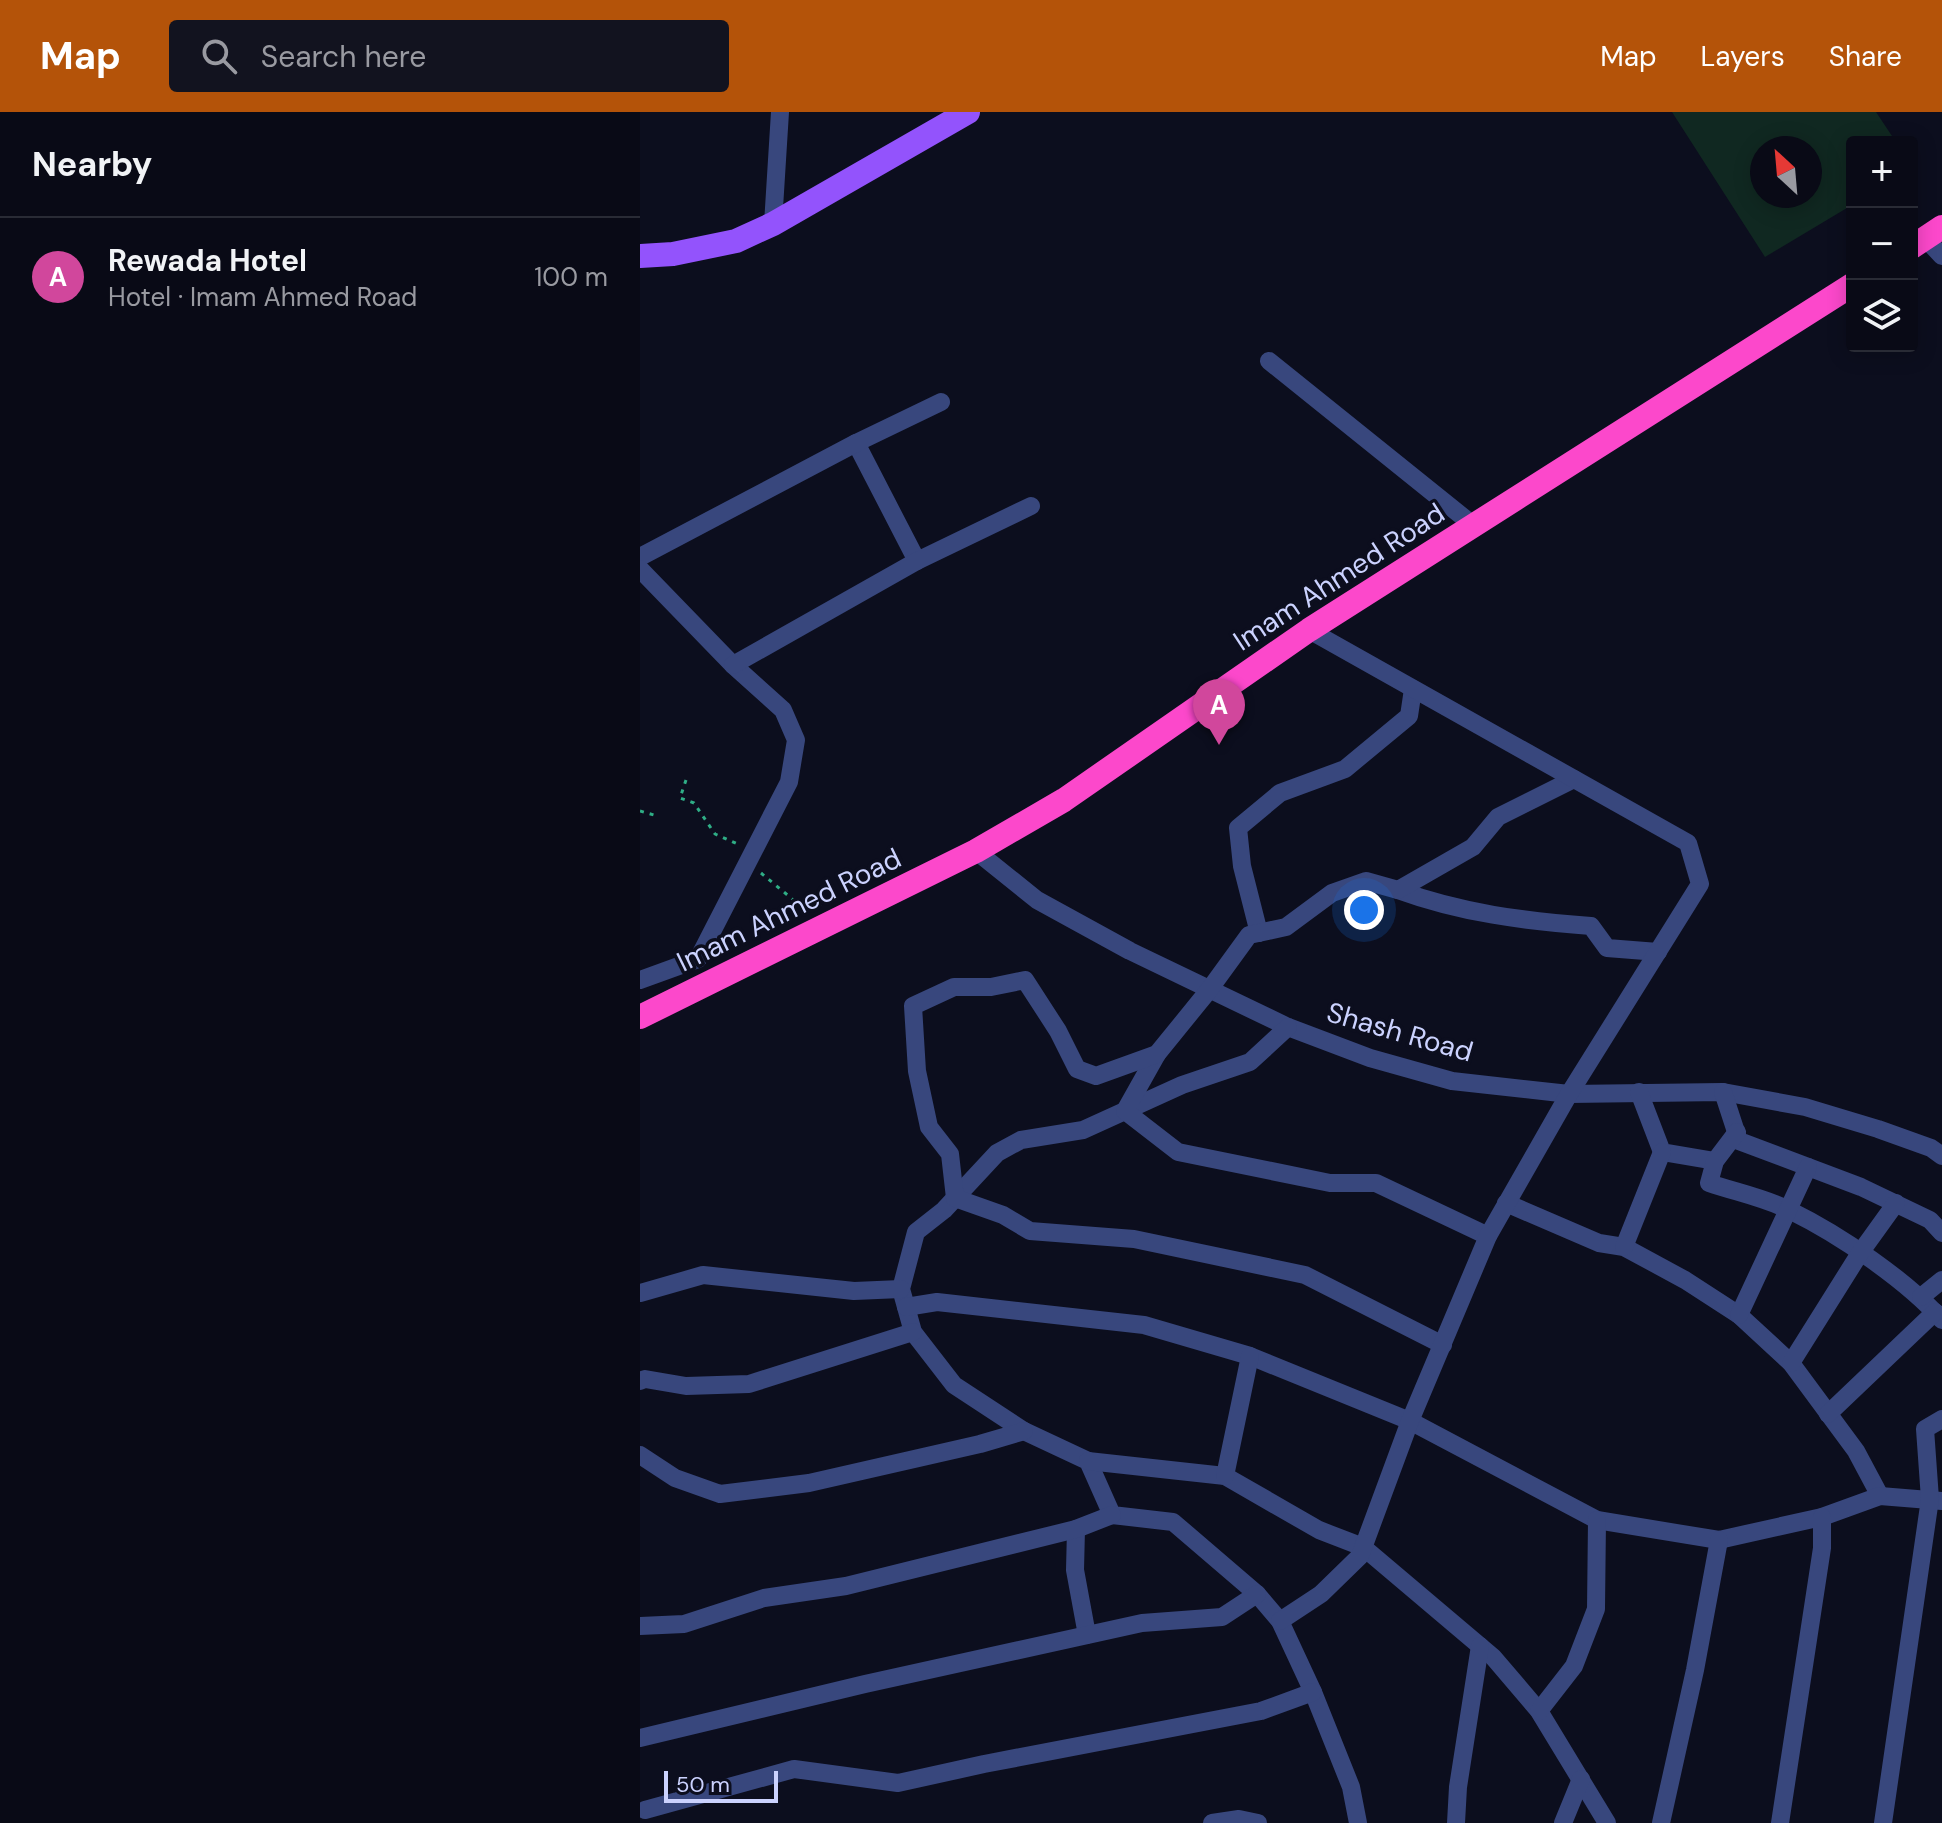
<!DOCTYPE html>
<meta charset="utf-8">
<style>
body{margin:0;font-family:"DM Sans",sans-serif;background:#12131f;color:#f1f3f6}
.controls{position:absolute;right:24px;top:24px;display:grid;overflow:hidden;border-radius:8px;box-shadow:0 4px 20px #0003}
.controls button{width:72px;height:72px;display:grid;place-items:center;padding:0;border:0;border-bottom:2px solid #292b35;background:#090a16;color:#f1f3f6;font:40px sans-serif}
.compass{position:absolute;left:1110px;top:24px;width:72px;height:72px;border-radius:50%;background:#090a16;box-shadow:0 4px 20px #0003;rotate:334deg}
.scale{position:absolute;left:24px;bottom:20px;width:114px;box-sizing:border-box;padding-left:8px;border:4px solid #cbd2fe;border-top:0;font-size:22px;line-height:28px;white-space:nowrap;color:#cbd2fe;-webkit-text-stroke:6px #0c0e1e;paint-order:stroke}
.you{position:absolute;left:724px;top:798px;width:28px;height:28px;margin:-20px;border:6px solid #fff;border-radius:50%;background:#1a73e8;box-shadow:0 0 0 12px #1a73e833}
.badge{display:grid;place-items:center;width:52px;height:52px;border-radius:50%;background:#b45309;color:#fff;font-size:26px;font-weight:700}
.pin{position:absolute;translate:-50% -66px;filter:drop-shadow(0 2px 4px #0008)}
.pin::after{content:'';position:absolute;top:42px;width:28px;height:24px;background:inherit;clip-path:polygon(0 0,100% 0,50% 100%)}
.list{margin:0;padding:0;list-style:none}
h2{display:flex;justify-content:space-between;align-items:center;height:104px;margin:0;padding:0 32px;font-size:34px}
h2 small{font-size:26px;font-weight:400;color:#999aa1}
.list li{display:grid;grid-template-columns:52px 1fr auto;gap:24px;align-items:center;box-sizing:border-box;height:120px;padding:0 32px;border-top:2px solid #292b35}
.list b{display:block;font-size:30px;white-space:nowrap}
.list p{margin:0;font-size:26px;white-space:nowrap;color:#999aa1}
.list em{font-size:26px;font-style:normal;color:#999aa1}
.icon{flex:none;width:44px;height:44px;fill:none;stroke:currentColor;stroke-width:2;stroke-linecap:round;stroke-linejoin:round}
.map{position:relative;flex:none;width:1302px;height:1711px;overflow:hidden}
header{display:flex;align-items:center;gap:48px;box-sizing:border-box;height:112px;padding:0 40px;background:#b45309;color:#fff}
header strong{font-size:38px}
nav{display:flex;gap:44px;margin-inline-start:auto;font-size:28px}
.search{width:560px;height:72px;background:#12131f;display:flex;align-items:center;gap:20px;box-sizing:border-box;padding:0 28px;border-radius:8px;color:#999aa1;font-size:30px}
main{display:flex}
aside{flex:1;background:#090a16}
.map>svg:first-child{display:block}
.green{fill:#102821;fill-rule:evenodd}
.lines{fill:none;stroke-linecap:round;stroke-linejoin:round}
.path{stroke:#2fae86;stroke-width:3;stroke-dasharray:4 6;stroke-linecap:butt}
.minor{stroke:#38477d;stroke-width:18}
.major{stroke:#9353fc;stroke-width:24}
.highway{stroke:#fc48cb;stroke-width:24}
.labels{text-anchor:middle;dominant-baseline:central;stroke-width:7;stroke-linejoin:round;paint-order:stroke}
.street-label{font-size:28px;fill:#cbd2fe;stroke:#0c0e1e}
</style>
<header>
<strong>Map</strong>
<div class="search"><svg class="icon" aria-label="search" viewBox="0 0 24 24"><circle cx="10" cy="10" r="6"/><path d="M15 15l6 6"/></svg>Search here</div>
<nav><a>Map</a><a>Layers</a><a>Share</a></nav>
</header>
<main>
<aside>
<h2>Nearby<small></small></h2>
<ul class="list">
<li><span class="badge" style="background:#d1479c">A</span><div><b>Rewada Hotel</b><p>Hotel · Imam Ahmed Road</p></div><em>100 m</em></li>
</ul>
</aside>
<div class="map">
<svg width="1302" height="1711" viewBox="0 0 1302 1711">
<rect width="100%" height="100%" fill="#0c0e1e"/>
<!-- green -->
<path class="green" d="M1032,0H1236L1256,30H1212V93L1125,145ZM1122,36H1170V84H1122Z"/>
<g class="lines">
<!-- path -->
<g class="path">
<path d="M46,668L40,686L54,691L75,722L100,733"/>
<path d="M0,699L14,703"/>
<path d="M121,761L157,791L182,792"/>
</g>
<!-- minor -->
<g class="minor">
<path d="M133,112L140,0"/>
<path d="M1285,126L1302,144"/>
<path d="M629,249L833,413"/>
<path d="M216,331L277,449"/>
<path d="M0,445L216,331L301,290"/>
<path d="M0,457L93,553L143,598L156,628L149,670L58,847L0,868"/>
<path d="M93,553L277,449L391,394"/>
<path d="M336,739L397,788L490,839L648,915L730,946L812,969L929,982L1083,980L1165,995L1238,1017L1291,1036L1302,1044"/>
<path d="M758,778C821,801 884,809 951,814L967,836L1018,840"/>
<path d="M619,821L602,754L598,716L640,681L705,657L769,604L773,577"/>
<path d="M648,915L610,950L542,973L443,1018L381,1028L357,1041L304,1098L276,1120L261,1177L273,1220L314,1273L384,1319L448,1349L472,1403L533,1410L617,1482L640,1509L673,1580L711,1675L718,1711"/>
<path d="M517,942L485,999L538,1040L690,1071H736L848,1124"/>
<path d="M999,980L1022,1040L1075,1049"/>
<path d="M1083,980L1099,1029L1221,1075L1290,1108L1302,1121"/>
<path d="M1097,1020L1075,1049L1069,1071C1095,1080 1126,1086 1151,1099C1200,1123 1266,1168 1302,1208"/>
<path d="M866,1091L959,1131L984,1135L1045,1168L1099,1203L1151,1251L1216,1339L1240,1384"/>
<path d="M984,1135L1022,1040"/>
<path d="M0,1181L63,1163L214,1179L261,1177"/>
<path d="M1281,1185L1302,1168"/>
<path d="M266,1195L297,1190L504,1213L610,1244L770,1309L957,1408L1079,1428L1182,1405L1240,1384L1302,1389"/>
<path d="M1099,1203L1168,1055"/>
<path d="M803,1233L665,1163L494,1127L390,1119L363,1103L315,1086L310,1042L289,1015L277,959L273,894L314,875H351L385,868L418,919L437,957L456,964L517,942L569,878L609,823L646,815L692,781L726,769L758,778L833,735L858,705L934,667"/>
<path d="M1151,1251L1220,1141L1256,1091"/>
<path d="M0,1269L5,1267L46,1274L109,1272L273,1220"/>
<path d="M1188,1302L1295,1200"/>
<path d="M0,1343L35,1366L80,1382L169,1371L340,1332L384,1319"/>
<path d="M448,1349L585,1364L679,1418L723,1435L853,1545L899,1599L967,1711"/>
<path d="M585,1364L610,1244"/>
<path d="M436,1417L435,1458L447,1523"/>
<path d="M640,1509L681,1482L720,1444L770,1309L848,1124L929,982L1060,772L1048,731L669,518"/>
<path d="M0,1514L44,1512L124,1486L206,1474L436,1417L472,1403"/>
<path d="M899,1599L934,1554L956,1497L957,1408"/>
<path d="M0,1626L225,1572L502,1511L582,1505L617,1482"/>
<path d="M5,1698L154,1657L258,1671L344,1652L621,1599L673,1580"/>
<path d="M572,1711L599,1707L618,1711"/>
<path d="M816,1711L818,1675L840,1534"/>
<path d="M923,1711L941,1667"/>
<path d="M1021,1711L1055,1558L1079,1428"/>
<path d="M1140,1711L1182,1436V1405"/>
<path d="M1243,1711L1290,1387L1285,1317L1302,1307"/>
</g>
<!-- major -->
<path class="major" d="M0,144L33,142L96,129L133,112L328,0"/>
<!-- highway -->
<g class="highway">
<path d="M1272,135L1302,115"/>
<path d="M0,905L336,739L424,688L669,518L1212,173"/>
</g>
</g>
<g class="labels">
<!-- street labels -->
<g class="street-label">
<text transform="translate(699 465) rotate(-33)">Imam Ahmed Road</text>
<text transform="translate(149 798) rotate(-26)">Imam Ahmed Road</text>
<text transform="translate(760 920) rotate(16)">Shash Road</text>
</g>
</g>
</svg>
<div class="controls">
<button>+</button>
<button>−</button>
<button><svg class="icon" aria-label="layers" viewBox="0 0 24 24"><path d="M12 4l9 5-9 5-9-5zM3 14l9 5 9-5"/></svg></button>
</div>
<svg class="compass" viewBox="-18 -18 36 36"><path d="M0-13l5 13h-10z" fill="#e53935"/><path d="M0 13l5-13h-10z" fill="#999aa1"/></svg>
<div class="scale">50 m</div>
<div class="you"></div>
<div class="pin badge" style="left:579px;top:633px;background:#d1479c">A</div>
</div>
</main>
